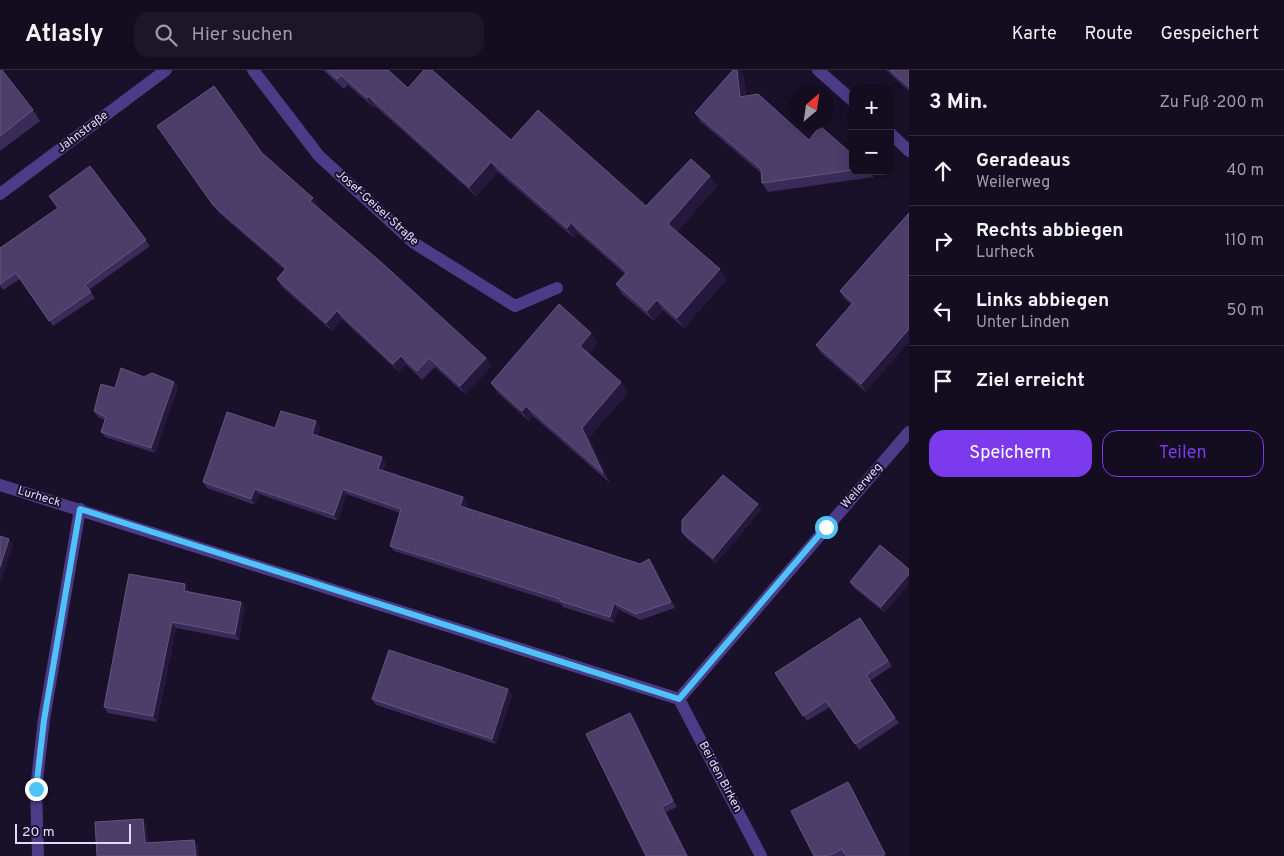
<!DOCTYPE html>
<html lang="de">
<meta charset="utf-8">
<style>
body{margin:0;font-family:Overpass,sans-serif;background:#1c1628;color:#f1f3f6}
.controls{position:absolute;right:15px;top:15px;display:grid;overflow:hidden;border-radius:10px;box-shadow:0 2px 12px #0003}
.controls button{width:45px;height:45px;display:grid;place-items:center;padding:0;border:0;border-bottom:1px solid #322d3d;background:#130d1f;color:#f1f3f6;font:25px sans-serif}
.compass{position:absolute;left:789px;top:15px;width:45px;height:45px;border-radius:50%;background:#130d1f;box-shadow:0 2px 12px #0003;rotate:29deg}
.scale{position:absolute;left:15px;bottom:12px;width:116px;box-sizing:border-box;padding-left:5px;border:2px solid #e3d9ff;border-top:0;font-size:14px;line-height:18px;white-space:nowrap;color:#e3d9ff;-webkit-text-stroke:4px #191129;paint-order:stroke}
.stop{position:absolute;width:15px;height:15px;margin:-11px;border:4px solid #4fc3f7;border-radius:50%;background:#fff}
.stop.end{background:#4fc3f7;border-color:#fff;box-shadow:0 1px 5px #0008}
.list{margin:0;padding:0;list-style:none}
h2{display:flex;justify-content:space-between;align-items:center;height:65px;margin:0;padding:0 20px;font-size:21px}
h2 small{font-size:16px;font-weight:400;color:#9d9ca4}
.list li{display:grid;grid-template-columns:32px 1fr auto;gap:15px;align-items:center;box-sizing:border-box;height:70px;padding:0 20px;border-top:1px solid #322d3d}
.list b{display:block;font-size:19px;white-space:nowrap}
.list p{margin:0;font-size:16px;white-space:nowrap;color:#9d9ca4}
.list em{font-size:16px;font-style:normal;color:#9d9ca4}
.actions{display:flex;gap:10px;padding:15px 20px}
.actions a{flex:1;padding:11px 0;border:1px solid #7c3aed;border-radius:15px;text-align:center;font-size:18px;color:#7c3aed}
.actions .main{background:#7c3aed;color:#fff}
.icon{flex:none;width:28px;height:28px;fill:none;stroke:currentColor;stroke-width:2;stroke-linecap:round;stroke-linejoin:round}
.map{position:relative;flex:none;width:909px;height:786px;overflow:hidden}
header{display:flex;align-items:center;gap:30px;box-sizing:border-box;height:70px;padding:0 25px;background:#130d1f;border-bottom:1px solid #322d3d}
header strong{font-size:24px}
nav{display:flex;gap:28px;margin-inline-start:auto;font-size:18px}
.search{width:350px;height:45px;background:#1c1628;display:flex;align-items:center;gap:12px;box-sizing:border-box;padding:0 18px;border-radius:15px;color:#9d9ca4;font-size:19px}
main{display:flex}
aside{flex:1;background:#130d1f}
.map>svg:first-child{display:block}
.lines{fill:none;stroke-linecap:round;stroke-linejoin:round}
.street{stroke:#4b3c88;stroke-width:12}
.wall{fill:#3a2a57}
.shaded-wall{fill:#25183d}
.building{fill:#4c3d69;stroke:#645580}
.route{stroke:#4fc3f7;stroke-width:6}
.labels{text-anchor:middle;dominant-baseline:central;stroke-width:4;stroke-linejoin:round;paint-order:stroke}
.street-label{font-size:12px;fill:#e3d9ff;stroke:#191129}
</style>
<header>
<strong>Atlasly</strong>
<div class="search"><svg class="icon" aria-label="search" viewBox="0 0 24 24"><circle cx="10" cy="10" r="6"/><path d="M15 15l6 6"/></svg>Hier suchen</div>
<nav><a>Karte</a><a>Route</a><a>Gespeichert</a></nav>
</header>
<main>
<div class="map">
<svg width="909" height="786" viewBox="0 0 909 786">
<rect width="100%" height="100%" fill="#191129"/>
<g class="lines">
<!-- street -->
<g class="street">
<path d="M253,0L319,86L414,173L515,236L557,218"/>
<path d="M818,0L853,31"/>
<path d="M890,63L909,81"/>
<path d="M0,124L166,0"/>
<path d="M0,415L679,629"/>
<path d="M679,629L909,362"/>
<path d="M679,629L761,786"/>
<path d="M38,786L36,719L44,649L80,439"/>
</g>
</g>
<!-- wall -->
<g class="wall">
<path d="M0,0L33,40L40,51L0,81Z"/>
<path d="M323,0H388L408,18L511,70L646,136L717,116L677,162L727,209L684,258L663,240L654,251L622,224L616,214L625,204L578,163L574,168L498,102L476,126L375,36L373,37L348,15L344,19Z"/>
<path d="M886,0H909V21Z"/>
<path d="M743,4L746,26L809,70L853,85V101H869L874,107L768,122L762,113L761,103L701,52L695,43Z"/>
<path d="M157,56L262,83L319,136L318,138L492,296L465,324L435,297L422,310L406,294L399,302L342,249L332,261L282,217L277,209L285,200L219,143Z"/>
<path d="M90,96L150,176L89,220L95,228L53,256L20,209L3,220L0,216V178L58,138Z"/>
<path d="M909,143L866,322L821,283L816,275L851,234L845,229L840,221Z"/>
<path d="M591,263L598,272L589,284L628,322L589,368L610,413L533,346L529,351L498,323L491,313Z"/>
<path d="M144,307L174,312L178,317L155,383L105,367L101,362L105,350L98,347L94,341L115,318Z"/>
<path d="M320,357L317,366L386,393L383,401L463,427L467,433L466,438L640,494L649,489L653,495L675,538L640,550L618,539L614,553L563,537L561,534L394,481L390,476L400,443L346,424L338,451L259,424L255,435L207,418L203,412L275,358Z"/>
<path d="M762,439L716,493L686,468L682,462Z"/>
<path d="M880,475L885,543L854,518L850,512Z"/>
<path d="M189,520V522L241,532L245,537L239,570L176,558L157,652L108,643L104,637Z"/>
<path d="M860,548L892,596L870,611L899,653L859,680L830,637L807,651L775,603Z"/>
<path d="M508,619L512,625L496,674L376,635L372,629Z"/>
<path d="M630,643L634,648L677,737L666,742L688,786H646Z"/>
<path d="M852,718L886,786H846L845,785L843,786H814Z"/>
</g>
<!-- shaded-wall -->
<g class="shaded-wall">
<path d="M737,0H740L743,4L747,36L740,27Z"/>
<path d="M368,26L375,36L373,37L367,28Z"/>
<path d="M491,92L498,102L476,126L469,117Z"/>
<path d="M710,106L717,116L675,164L668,154Z"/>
<path d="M313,128L319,136L316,139L310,131Z"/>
<path d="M571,153L578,163L574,168L567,158Z"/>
<path d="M720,199L727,209L684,258L677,248Z"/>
<path d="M657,230L663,240L654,251L647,241Z"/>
<path d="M337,241L342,249L332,261L326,253Z"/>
<path d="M909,259V272L866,322L861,314Z"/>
<path d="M591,263L598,272L587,286L580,276Z"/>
<path d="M401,286L406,294L399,302L393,294Z"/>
<path d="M486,288L492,296L465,324L460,316Z"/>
<path d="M174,312L178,317L155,383L151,378Z"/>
<path d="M621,312L628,322L589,368L610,413L603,403L582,358Z"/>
<path d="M526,336L533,346L529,351L522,341Z"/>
<path d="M316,351L320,357L316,370L312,364Z"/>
<path d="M382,387L386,393L382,405L378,399Z"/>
<path d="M255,419L259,424L255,435L251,429Z"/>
<path d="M343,419L346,424L338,451L334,445Z"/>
<path d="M463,427L467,433L464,442L460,436Z"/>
<path d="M758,434L762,439L716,493L713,488Z"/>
<path d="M9,469L13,475L0,514V497Z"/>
<path d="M649,489L653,495L675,538L671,532Z"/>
<path d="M909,504V514L885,543L881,537Z"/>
<path d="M185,514L189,520L188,527L184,521Z"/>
<path d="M241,532L245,537L239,570L235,564Z"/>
<path d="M614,533L618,539L614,553L610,547Z"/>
<path d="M172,552L176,558L157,652L153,646Z"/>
<path d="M508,619L512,625L496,674L492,669Z"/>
<path d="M630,643L634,648L677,737L673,731Z"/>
<path d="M848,712L852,718L886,786L885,784Z"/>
<path d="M662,737L666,742L688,786H687Z"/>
<path d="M143,749L147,755L149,778L145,773Z"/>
<path d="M194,770L198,775L199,786H196Z"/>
</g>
<!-- building -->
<g class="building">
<path d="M0,0H2L33,40L0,66Z"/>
<path d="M327,0H388L408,18L424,0H432L511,70L538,40L646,136L691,89L710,106L668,154L720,199L677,248L657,230L647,241L616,214L627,202L571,153L567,158L491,92L469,117L368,26L367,28L341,5L337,9Z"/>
<path d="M733,0H737L740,27L758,24L809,70L820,56L853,85V100L762,113L761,99L695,43Z"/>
<path d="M890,0H909V17Z"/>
<path d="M214,16L262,83L313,128L310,131L382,193L486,288L460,316L429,288L417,301L401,286L393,294L337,241L326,253L277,209L286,198L213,135L157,56Z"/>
<path d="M90,96L146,170L85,215L91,222L49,251L16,203L0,214V178L58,138L49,126Z"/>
<path d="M909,143V259L861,314L816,275L853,233L840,221Z"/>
<path d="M559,234L591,263L580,276L621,312L582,358L603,403L526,336L522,341L491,313Z"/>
<path d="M121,298L144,307L152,303L174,312L151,378L101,362L106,347L94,341L101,314L115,318Z"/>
<path d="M281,341L316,351L312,364L382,387L378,399L463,427L460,436L640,494L649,489L671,532L636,544L614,533L610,547L560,531V529L390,476L401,439L343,419L334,445L255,419L251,429L203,412L227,342L275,358Z"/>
<path d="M723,405L758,434L713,488L682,462V450Z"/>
<path d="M0,466L9,469L0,497Z"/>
<path d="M880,475L909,499V504L881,537L850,512Z"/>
<path d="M129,504L185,514L184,521L241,532L235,564L172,552L153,646L104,637Z"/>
<path d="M860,548L888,591L866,605L895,648L855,674L826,631L803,646L775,603Z"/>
<path d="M389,580L508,619L492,669L372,629Z"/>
<path d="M630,643L673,731L662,737L687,786H646L586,664Z"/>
<path d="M848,712L885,784L881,786H846L842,779L828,786H814L791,741Z"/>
<path d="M143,749L145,773L194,770L196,786H97L95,752Z"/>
</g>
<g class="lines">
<!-- route -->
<path class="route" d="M36,719L44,650L80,439L679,629L826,457"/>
</g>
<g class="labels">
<!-- street labels -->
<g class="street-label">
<text transform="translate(83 62) rotate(-37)">Jahnstraße</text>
<text transform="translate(377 138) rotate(42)">Josef-Geisel-Straße</text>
<text transform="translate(862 416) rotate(-49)">Weilerweg</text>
<text transform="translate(39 427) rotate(17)">Lurheck</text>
<text transform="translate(720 707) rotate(62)">Bei den Birken</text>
</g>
</g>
</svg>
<div class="controls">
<button>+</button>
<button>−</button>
</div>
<svg class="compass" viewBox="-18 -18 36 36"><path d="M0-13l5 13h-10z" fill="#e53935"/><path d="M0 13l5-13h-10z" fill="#9d9ca4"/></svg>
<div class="scale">20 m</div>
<div class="stop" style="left:826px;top:457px"></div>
<div class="stop end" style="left:36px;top:719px"></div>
</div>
<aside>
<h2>3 Min.<small>Zu Fuß · 200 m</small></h2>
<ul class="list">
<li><svg class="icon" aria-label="ahead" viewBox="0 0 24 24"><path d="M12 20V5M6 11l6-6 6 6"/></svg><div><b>Geradeaus</b><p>Weilerweg</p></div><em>40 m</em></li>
<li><svg class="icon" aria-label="right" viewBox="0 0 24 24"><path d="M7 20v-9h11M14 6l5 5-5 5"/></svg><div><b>Rechts abbiegen</b><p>Lurheck</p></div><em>110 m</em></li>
<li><svg class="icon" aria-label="left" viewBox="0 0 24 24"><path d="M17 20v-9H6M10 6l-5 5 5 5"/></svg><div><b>Links abbiegen</b><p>Unter Linden</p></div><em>50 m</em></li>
<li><svg class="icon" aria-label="arrive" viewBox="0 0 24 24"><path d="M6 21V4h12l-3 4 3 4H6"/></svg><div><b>Ziel erreicht</b></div></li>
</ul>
<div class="actions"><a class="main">Speichern</a><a>Teilen</a></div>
</aside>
</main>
